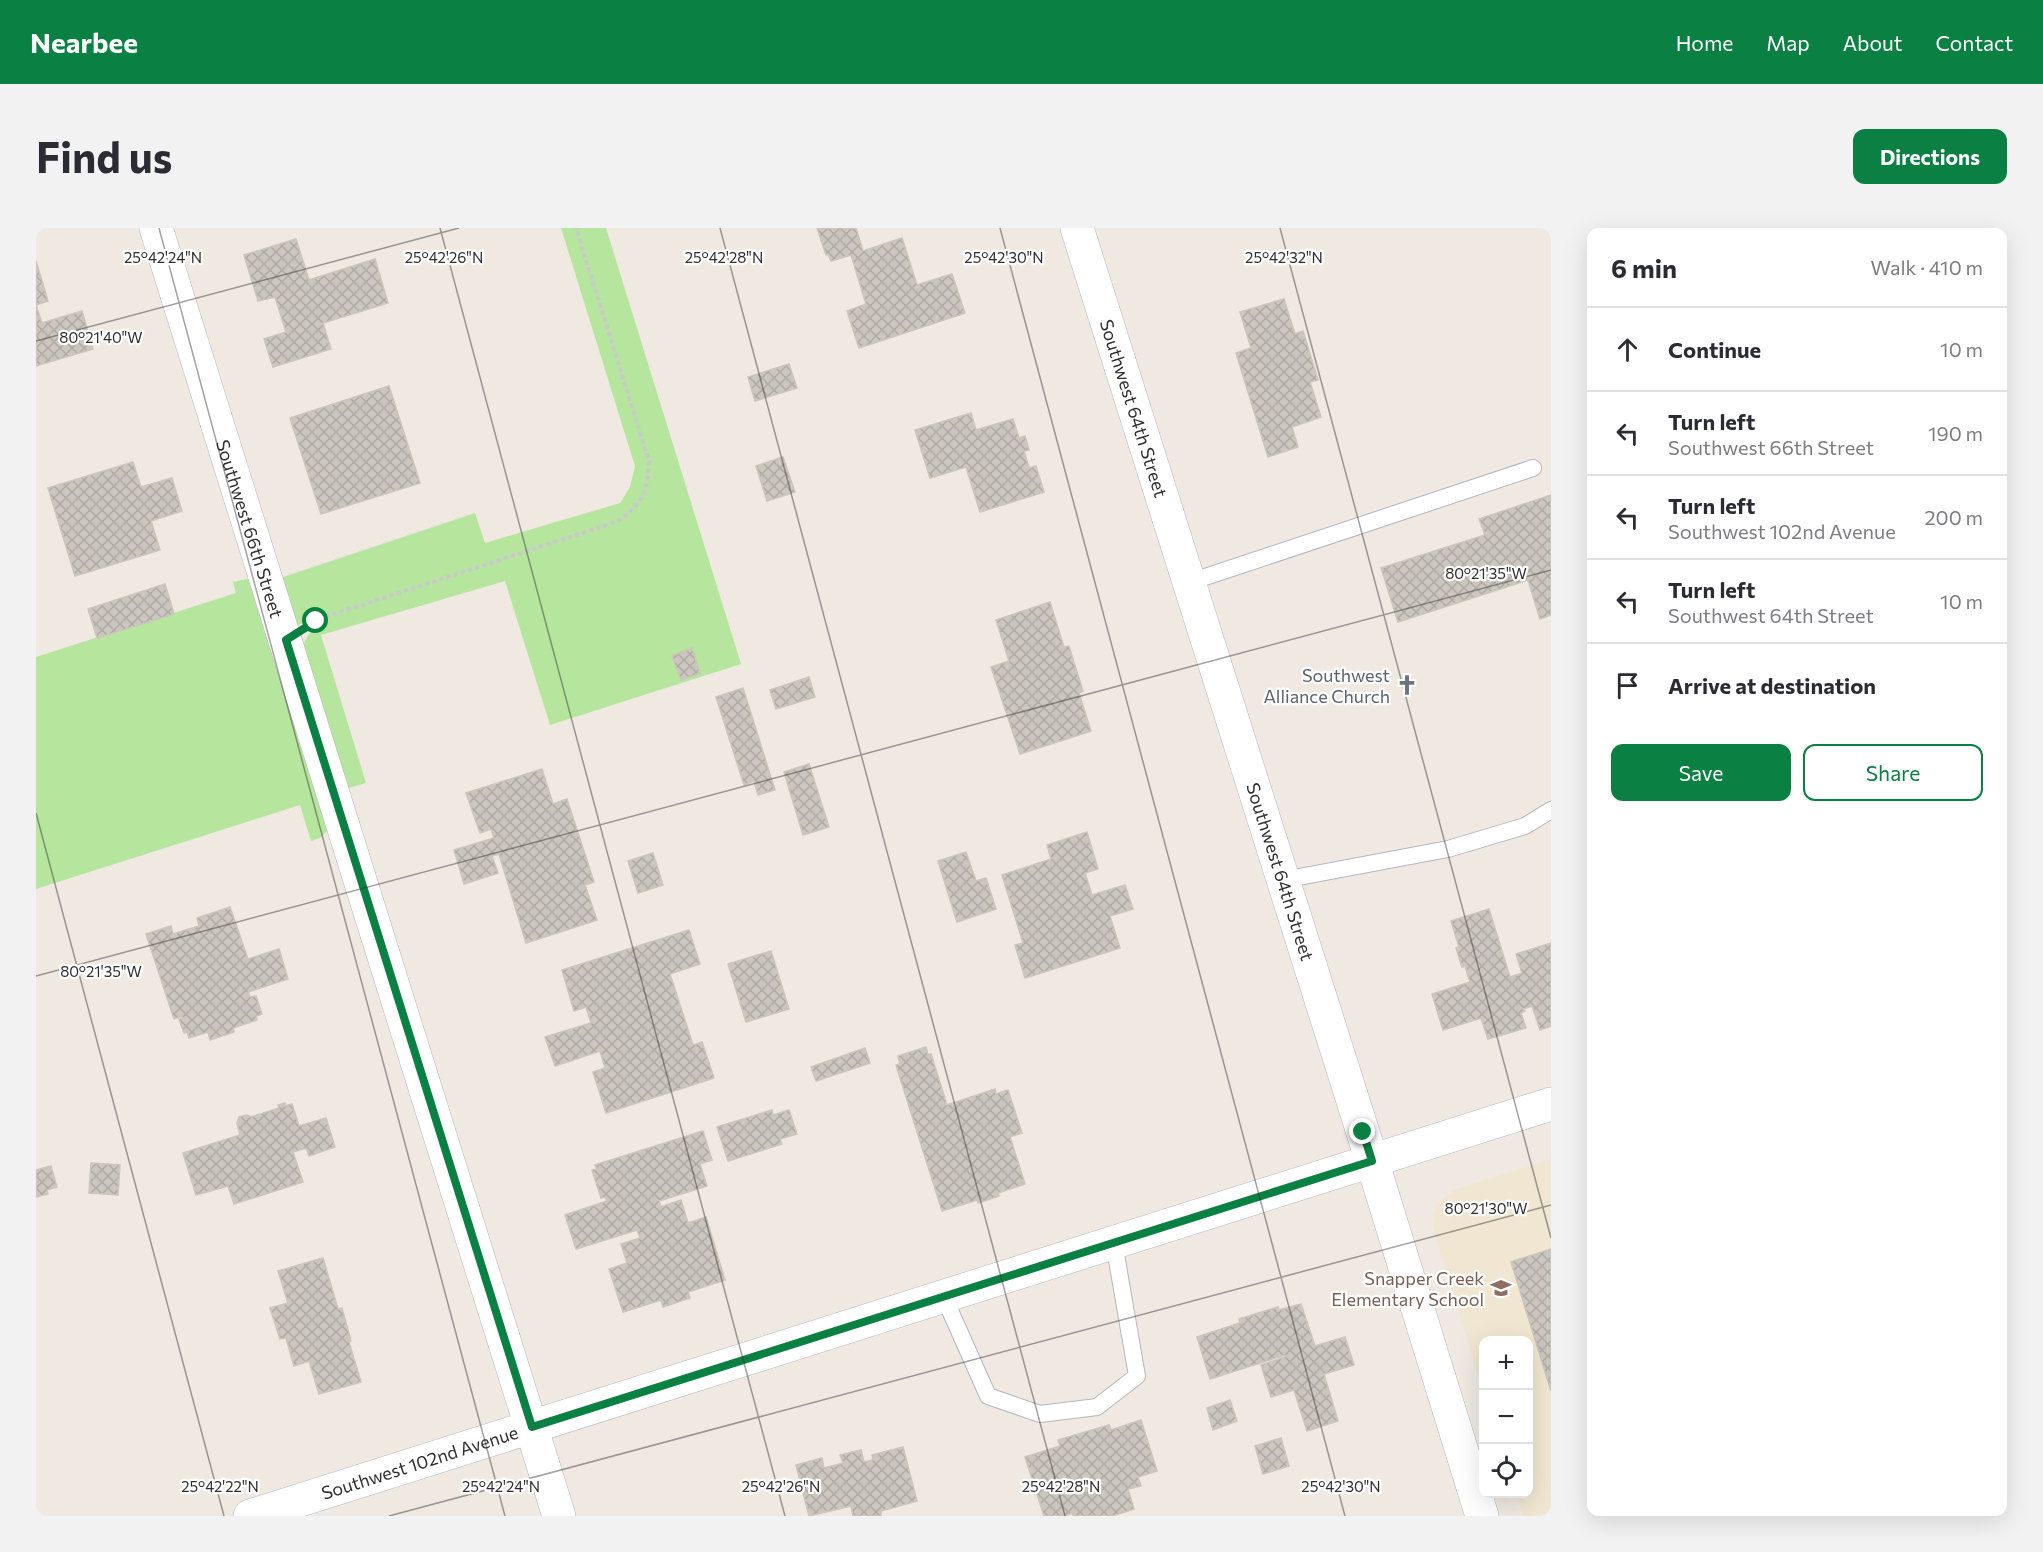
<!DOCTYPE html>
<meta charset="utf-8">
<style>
body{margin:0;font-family:Commissioner,sans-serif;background:#f2f2f3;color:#2b2b33}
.controls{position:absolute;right:18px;bottom:18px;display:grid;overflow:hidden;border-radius:12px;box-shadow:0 6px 24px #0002}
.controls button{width:54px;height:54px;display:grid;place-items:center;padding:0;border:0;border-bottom:2px solid #e1e1e2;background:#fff;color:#2b2b33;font:30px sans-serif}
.stop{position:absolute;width:18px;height:18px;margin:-14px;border:4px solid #0b8043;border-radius:50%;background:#fff}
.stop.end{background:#0b8043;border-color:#fff;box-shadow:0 2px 6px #0008}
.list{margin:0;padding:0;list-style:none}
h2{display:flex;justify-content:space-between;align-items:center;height:78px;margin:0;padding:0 24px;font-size:26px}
h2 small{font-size:20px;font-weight:400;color:#7c7c81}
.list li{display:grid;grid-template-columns:39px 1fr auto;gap:18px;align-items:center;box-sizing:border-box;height:84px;padding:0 24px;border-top:2px solid #e1e1e2}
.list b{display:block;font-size:22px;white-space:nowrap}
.list p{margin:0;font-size:20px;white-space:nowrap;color:#7c7c81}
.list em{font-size:20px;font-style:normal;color:#7c7c81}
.actions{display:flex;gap:12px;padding:18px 24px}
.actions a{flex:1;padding:14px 0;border:2px solid #0b8043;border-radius:12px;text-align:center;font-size:21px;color:#0b8043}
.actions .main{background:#0b8043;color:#fff}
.icon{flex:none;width:33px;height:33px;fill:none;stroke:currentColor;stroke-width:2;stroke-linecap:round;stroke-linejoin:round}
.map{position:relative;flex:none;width:1515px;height:1288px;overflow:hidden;border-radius:12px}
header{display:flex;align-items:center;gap:36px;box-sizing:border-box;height:84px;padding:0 30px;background:#0b8043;color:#fff}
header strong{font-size:28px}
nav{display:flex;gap:33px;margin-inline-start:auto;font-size:21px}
.intro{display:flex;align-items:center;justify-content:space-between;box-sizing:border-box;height:144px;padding:0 36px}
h1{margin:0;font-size:42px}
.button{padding:15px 27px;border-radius:12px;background:#0b8043;color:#fff;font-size:21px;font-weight:700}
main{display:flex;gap:36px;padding:0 36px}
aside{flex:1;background:#fff;border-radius:12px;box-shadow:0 6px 24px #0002}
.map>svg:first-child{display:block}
.education{fill:#f0e6d1}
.grass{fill:#b6e59e}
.building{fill:url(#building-cross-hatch);stroke:#cbc5ba;stroke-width:1.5}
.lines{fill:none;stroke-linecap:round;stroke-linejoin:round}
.lane-casing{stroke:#b4b7c1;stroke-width:18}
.street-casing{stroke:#b4b7c1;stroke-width:34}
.secondary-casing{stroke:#b4b7c1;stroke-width:34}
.path{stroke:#c9c9c9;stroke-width:4;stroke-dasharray:4.5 3;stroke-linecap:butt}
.lane{stroke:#fff;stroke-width:16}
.street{stroke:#fff;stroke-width:33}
.secondary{stroke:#fff;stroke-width:33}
.route{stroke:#0b8043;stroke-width:8}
.ticks{fill:none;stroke:#2e2e2e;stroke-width:1.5;stroke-opacity:0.45}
.labels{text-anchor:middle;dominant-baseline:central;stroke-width:4.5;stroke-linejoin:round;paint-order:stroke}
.street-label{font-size:18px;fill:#2e2e2e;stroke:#fff}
.worship-label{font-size:18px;fill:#5b616d;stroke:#fff;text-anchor:end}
.education-label{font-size:18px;fill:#785e54;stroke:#fff;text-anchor:end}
.ticks-label{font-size:15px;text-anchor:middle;fill:#2e2e2e;stroke:#fff;stroke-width:4.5;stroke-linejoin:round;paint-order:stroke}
</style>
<header>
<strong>Nearbee</strong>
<nav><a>Home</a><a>Map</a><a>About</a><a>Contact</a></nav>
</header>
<div class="intro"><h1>Find us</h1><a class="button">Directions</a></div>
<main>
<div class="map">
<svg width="1515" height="1288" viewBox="0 0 1515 1288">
<defs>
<pattern id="building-cross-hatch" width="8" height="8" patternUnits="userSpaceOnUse" patternTransform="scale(1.5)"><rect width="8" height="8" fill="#cbc7bf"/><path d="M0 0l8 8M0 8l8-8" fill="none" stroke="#afaba4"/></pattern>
</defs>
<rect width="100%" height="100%" fill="#efe9e1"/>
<!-- education -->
<path class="education" d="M1515,931V1288H1487L1480,1266H1492V1112H1448L1447,1163L1399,1007L1396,992L1401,975L1419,962Z"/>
<!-- grass -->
<g class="grass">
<path d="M525,0H570L705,436L514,497L469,353L285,407L330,555L310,561L267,422C268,412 272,404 282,400L278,387L260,399L244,350L439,285L449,315L584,275L594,259L599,238Z"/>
<path d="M216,350L294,600L284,610L275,613L264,577L0,661V429L200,365L197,354Z"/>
</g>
<!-- building -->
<g class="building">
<path d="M781,0H820L827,23L866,10L881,57L916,46L929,85L823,120L811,83L830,76L815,27L795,33L792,26L790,27Z"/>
<path d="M260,11L273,52L339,31L352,75L287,95L295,121L237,139L228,111L250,104L239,69L222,73L208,27Z"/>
<path d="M0,33L12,73L0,77L6,95L46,83L57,121L0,138Z"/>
<path d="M1248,71L1259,106L1267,103L1282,152L1274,154L1285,189L1256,199L1262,219L1232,229L1200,125L1215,120L1204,84Z"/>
<path d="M753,136L761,160L719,173L712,149Z"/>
<path d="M353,158L384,255L285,286L254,190Z"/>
<path d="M935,185L940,202L977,191L983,210L989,208L993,222L988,223L993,240L1000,238L1008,264L944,284L930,239L894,250L879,202Z"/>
<path d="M747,229L759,264L731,273L720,238Z"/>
<path d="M97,234L105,259L136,250L146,283L115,293L124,322L39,348L12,260Z"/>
<path d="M1515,267V387L1504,391L1492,352L1362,394L1345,340L1449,307L1443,291Z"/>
<path d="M129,356L138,386L61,410L52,381Z"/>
<path d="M1014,374L1028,419L1033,418L1047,463L1043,465L1055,503L984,526L955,439L973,433L960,392Z"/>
<path d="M656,420L664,445L645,452L636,428Z"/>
<path d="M773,449L779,469L740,481L734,462Z"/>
<path d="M707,460L739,562L722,567L718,553L708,557L680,469Z"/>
<path d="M773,536L793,599L767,607L748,544Z"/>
<path d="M506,541L517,576L531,571L558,654L549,657L561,692L490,715L463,626L456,628L462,645L428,656L418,622L458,610L455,601L444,605L430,565Z"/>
<path d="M1051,604L1062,641L1049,645L1056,667L1089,657L1097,681L1074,688L1084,720L989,750L979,717L987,715L966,647L1015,631L1011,617Z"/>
<path d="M930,624L940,653L950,650L960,681L921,694L902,633Z"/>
<path d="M617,625L627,657L602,665L592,633Z"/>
<path d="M194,679L212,731L243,721L252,751L212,764L214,769L220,768L226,786L220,788L221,792L197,800L198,804L174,812L172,804L153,810L151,804L148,805L143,791L147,790L146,788L138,791L110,706L135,698L137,706L163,698L161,690Z"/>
<path d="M1453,681L1474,749L1486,745L1480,726L1515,715V798L1504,802L1496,778L1487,781L1489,783L1485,785L1490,800L1452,811L1445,790L1407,802L1396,766L1434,754L1429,738L1426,739L1420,720L1423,719L1415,693Z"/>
<path d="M653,702L664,736L634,746L657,817L666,814L678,850L570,885L557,844L569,840L564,823L519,838L509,809L555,795L550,779L538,783L526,742Z"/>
<path d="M735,723L753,781L710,794L692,736Z"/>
<path d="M890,819L892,827L895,826L911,877L959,861L960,866L972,862L986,905L974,909L989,956L962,965L963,968L942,975L941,972L906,983L860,837L864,836L862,828Z"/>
<path d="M829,820L834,835L780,853L775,839Z"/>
<path d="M249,875V878L256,876L263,898L290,890L299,919L273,928L270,920L257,924L267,954L198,976L192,958L160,967L147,925L204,907L201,895L203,889L211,887L215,889L243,880L242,877Z"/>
<path d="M736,882L737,887L753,882L761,906L744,911L746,916L692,933L681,899Z"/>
<path d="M667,903L676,932L664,936L671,958L623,973L625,979L645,972L652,995L670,989L689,1052L652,1064L654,1070L627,1079L625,1072L587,1084L573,1041L591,1035L585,1016L604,1010L601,1002L540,1021L529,987L571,973L569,969L565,970L556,942L561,941L559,937Z"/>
<path d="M55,935L84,937L82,967L53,965Z"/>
<path d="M15,938L21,959L11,962L12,966L0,969V942Z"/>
<path d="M1515,1021V1163L1475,1034Z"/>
<path d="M287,1030L302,1081L306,1080L315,1113L313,1114L325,1154L283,1166L273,1133L258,1138L250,1110L244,1111L234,1080L252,1075L242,1043Z"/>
<path d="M1265,1076L1279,1118L1309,1109L1318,1137L1288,1146L1302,1193L1271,1203L1258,1162L1235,1169L1225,1137L1249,1129V1127L1174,1151L1161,1109L1204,1095L1203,1091L1242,1079L1243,1082Z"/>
<path d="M1194,1172L1201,1193L1177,1202L1171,1180Z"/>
<path d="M1105,1192L1121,1243L1102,1249L1105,1258L1092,1261L1098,1281L1076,1288H1037L1036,1285L1029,1288H1008L989,1229L1024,1218L1022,1212L1073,1197L1075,1202Z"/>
<path d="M1245,1210L1253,1238L1227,1246L1219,1218Z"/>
<path d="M867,1219L881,1273L845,1283V1288H817L815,1278L773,1288L760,1237L786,1230L788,1240L807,1235L804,1227L825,1222L828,1234L837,1232L836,1227Z"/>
</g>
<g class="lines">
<!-- lane casing -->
<g class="lane-casing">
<g id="lane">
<path d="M1154,354L1497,240"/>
<path d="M1247,652L1412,621L1489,598L1515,582"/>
<path d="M908,1069L952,1168L1004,1186L1061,1179L1101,1148L1078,1015"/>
</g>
</g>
<!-- street casing -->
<g class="street-casing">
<g id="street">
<path id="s1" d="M120,0L523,1288"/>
</g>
</g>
<!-- secondary casing -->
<g class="secondary-casing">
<g id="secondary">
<path id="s2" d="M1041,0L1336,933L1446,1288"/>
<path id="s3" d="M214,1288L1515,876"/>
</g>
</g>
<!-- path -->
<path class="path" d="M276,396L292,388L580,294C606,278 612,263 613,233L540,0"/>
<!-- lane -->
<use href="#lane" class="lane"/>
<!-- street -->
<use href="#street" class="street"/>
<!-- secondary -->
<use href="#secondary" class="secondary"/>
</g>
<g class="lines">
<!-- route -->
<path class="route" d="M280,393L250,412L496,1199L1336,933L1327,904"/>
</g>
<!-- ticks -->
<path class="ticks" d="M123,0L469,1288M404,0L749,1288M684,0L1029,1288M964,0L1309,1288M1244,0L1515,1010M0,113L423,0M0,585L188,1288M0,748L1515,342M353,1288L1515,977"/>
<!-- icons -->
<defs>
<g id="church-bare" transform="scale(1.62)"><path d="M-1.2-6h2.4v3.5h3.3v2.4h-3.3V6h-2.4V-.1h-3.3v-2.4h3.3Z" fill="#6b7280" stroke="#fff" stroke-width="2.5" paint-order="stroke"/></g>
<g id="school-bare" transform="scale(1.62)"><path d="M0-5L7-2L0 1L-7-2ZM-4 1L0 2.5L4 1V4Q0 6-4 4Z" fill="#8d6e63" stroke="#fff" stroke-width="2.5" paint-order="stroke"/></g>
</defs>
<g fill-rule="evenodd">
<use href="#church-bare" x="1371" y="457"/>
<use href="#school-bare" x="1465" y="1060"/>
</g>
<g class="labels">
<!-- street labels -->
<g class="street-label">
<text stroke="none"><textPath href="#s2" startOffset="189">Southwest 64th Street</textPath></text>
<text stroke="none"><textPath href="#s1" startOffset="315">Southwest 66th Street</textPath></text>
<text stroke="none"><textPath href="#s2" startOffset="675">Southwest 64th Street</textPath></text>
<text stroke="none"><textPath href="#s3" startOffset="178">Southwest 102nd Avenue</textPath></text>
</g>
<!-- worship labels -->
<g class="worship-label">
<text x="1354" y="447">Southwest<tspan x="1354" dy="21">Alliance Church</tspan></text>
</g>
<!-- education labels -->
<g class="education-label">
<text x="1448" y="1050">Snapper Creek<tspan x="1448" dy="21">Elementary School</tspan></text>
</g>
</g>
<g class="ticks-label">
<text x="127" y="35">25°42'24"N</text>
<text x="408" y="35">25°42'26"N</text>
<text x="688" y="35">25°42'28"N</text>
<text x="968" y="35">25°42'30"N</text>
<text x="1248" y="35">25°42'32"N</text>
<text x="65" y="115">80°21'40"W</text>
<text x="1450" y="351">80°21'35"W</text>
<text x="65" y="749">80°21'35"W</text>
<text x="1450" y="986">80°21'30"W</text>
<text x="184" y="1264">25°42'22"N</text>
<text x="465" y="1264">25°42'24"N</text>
<text x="745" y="1264">25°42'26"N</text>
<text x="1025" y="1264">25°42'28"N</text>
<text x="1305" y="1264">25°42'30"N</text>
</g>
</svg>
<div class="controls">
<button>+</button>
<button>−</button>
<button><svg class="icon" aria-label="locate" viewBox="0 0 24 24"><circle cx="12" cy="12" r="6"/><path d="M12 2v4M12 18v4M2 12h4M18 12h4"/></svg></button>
</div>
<div class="stop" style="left:280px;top:393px"></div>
<div class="stop end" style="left:1327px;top:904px"></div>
</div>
<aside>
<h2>6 min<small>Walk · 410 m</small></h2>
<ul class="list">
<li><svg class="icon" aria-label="ahead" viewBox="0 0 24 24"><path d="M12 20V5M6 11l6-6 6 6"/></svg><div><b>Continue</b></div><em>10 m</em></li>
<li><svg class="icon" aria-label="left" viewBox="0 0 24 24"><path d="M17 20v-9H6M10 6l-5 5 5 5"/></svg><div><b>Turn left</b><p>Southwest 66th Street</p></div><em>190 m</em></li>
<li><svg class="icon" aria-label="left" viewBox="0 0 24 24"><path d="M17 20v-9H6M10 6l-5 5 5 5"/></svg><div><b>Turn left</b><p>Southwest 102nd Avenue</p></div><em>200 m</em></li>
<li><svg class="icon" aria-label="left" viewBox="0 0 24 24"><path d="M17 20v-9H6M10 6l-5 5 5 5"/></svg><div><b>Turn left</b><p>Southwest 64th Street</p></div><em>10 m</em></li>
<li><svg class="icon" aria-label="arrive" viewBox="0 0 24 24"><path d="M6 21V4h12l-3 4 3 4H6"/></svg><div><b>Arrive at destination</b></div></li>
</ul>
<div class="actions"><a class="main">Save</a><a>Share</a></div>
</aside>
</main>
